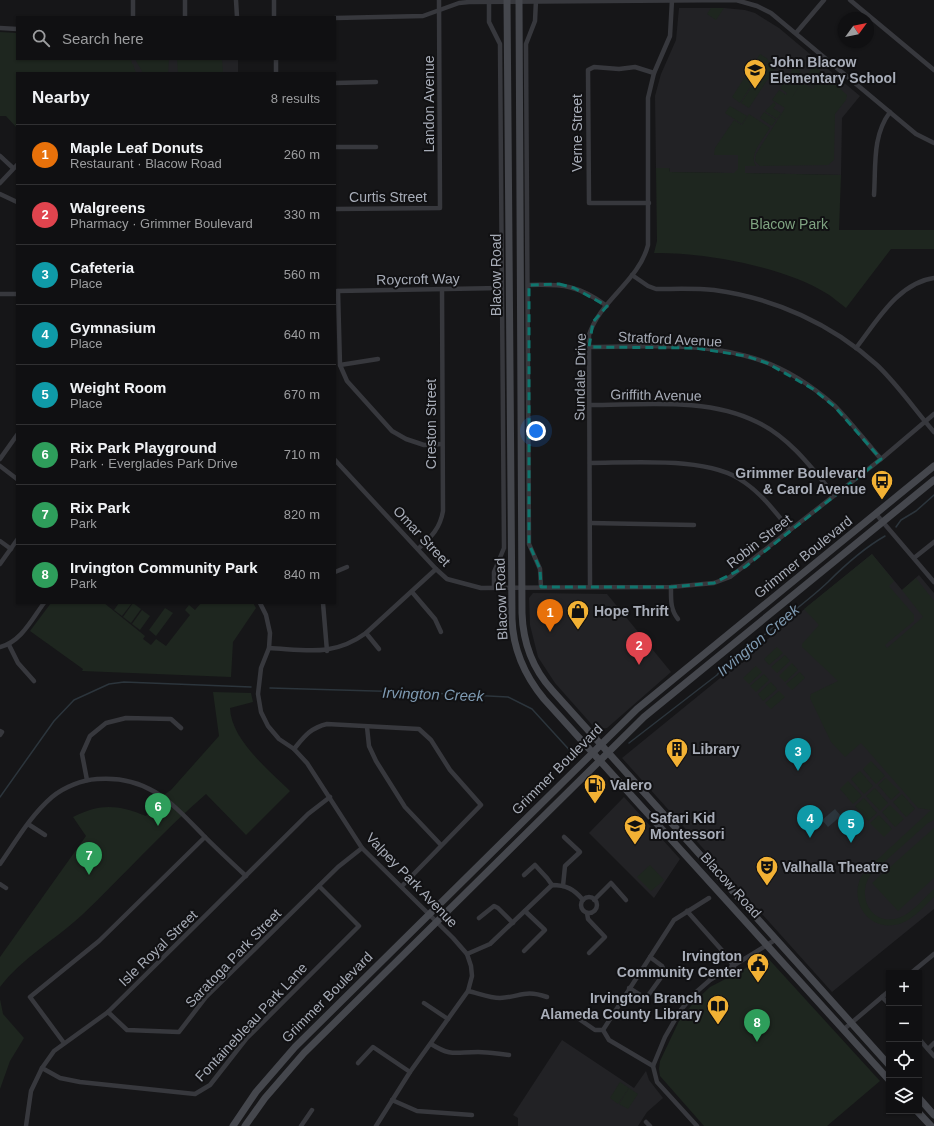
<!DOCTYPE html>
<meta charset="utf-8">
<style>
body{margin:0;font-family:Arial,sans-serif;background:#19191b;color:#f1f3f6}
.controls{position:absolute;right:12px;bottom:12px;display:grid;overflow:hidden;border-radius:0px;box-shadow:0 1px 3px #0004}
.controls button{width:36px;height:36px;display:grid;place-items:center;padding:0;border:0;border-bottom:1px solid #303032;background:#101012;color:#f1f3f6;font:20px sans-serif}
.compass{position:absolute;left:838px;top:12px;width:36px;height:36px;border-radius:50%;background:#101012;box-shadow:0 1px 3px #0004;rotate:57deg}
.you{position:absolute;left:536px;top:431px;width:14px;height:14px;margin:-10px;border:3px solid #fff;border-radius:50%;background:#1a73e8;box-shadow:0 0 0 6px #1a73e833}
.badge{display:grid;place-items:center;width:26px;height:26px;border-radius:50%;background:#8c9099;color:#fff;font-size:13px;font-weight:700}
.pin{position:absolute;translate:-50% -33px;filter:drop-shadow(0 1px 2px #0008)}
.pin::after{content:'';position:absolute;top:21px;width:14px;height:12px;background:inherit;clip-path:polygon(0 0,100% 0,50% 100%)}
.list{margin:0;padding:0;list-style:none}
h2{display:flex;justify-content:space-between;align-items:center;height:52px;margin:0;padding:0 16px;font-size:17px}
h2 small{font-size:13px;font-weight:400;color:#9c9d9f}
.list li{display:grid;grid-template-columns:26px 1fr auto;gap:12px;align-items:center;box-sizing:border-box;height:60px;padding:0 16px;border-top:1px solid #303032}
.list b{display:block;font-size:15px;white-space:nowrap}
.list p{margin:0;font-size:13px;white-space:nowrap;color:#9c9d9f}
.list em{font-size:13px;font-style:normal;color:#9c9d9f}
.icon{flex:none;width:22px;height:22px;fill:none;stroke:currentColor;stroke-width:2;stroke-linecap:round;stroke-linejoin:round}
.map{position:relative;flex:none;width:934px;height:1126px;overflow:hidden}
.search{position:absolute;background:#101012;box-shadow:0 1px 3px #0004;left:16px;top:16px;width:320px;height:44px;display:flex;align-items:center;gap:10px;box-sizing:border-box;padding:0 14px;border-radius:0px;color:#9c9d9f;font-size:15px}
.panel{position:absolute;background:#101012;box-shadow:0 1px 3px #0004;left:16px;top:72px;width:320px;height:532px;border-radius:0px}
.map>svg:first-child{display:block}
.built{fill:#222225}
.green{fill:#1e261f}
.water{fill:#2c353c}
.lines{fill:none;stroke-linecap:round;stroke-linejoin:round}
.stream{stroke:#2c353c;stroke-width:1.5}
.street{stroke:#37383d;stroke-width:4.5}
.secondary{stroke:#45474d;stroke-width:7}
.marked{fill:none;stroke:#0f766e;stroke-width:3;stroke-dasharray:8 5;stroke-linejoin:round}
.labels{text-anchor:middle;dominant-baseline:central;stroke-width:4;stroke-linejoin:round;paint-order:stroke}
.poi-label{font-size:14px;font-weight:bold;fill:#a8adb8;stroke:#111113;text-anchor:start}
.street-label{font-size:14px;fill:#a8adb8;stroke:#111113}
.park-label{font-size:14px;fill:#7fa381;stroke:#111113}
.water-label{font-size:15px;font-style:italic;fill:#7f9bb3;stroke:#111113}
</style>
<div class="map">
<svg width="934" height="1126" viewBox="0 0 934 1126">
<rect width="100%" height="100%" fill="#161618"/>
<!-- built -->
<g class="built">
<path d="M679,8H724L745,10L755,13L779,28L860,96L842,118L841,175L670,172L669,168H656L655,96L661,74L676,40Z"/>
<path d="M48,59H238V73H52Z"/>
<path d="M872,554L902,590L919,575L934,593V909L832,992L622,758Z"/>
<path d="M533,593L607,594L671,672L607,728L600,729L594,727L555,683L538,657L530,625L529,598Z"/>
<path d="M624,797L680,859L654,898L589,833Z"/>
<path d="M562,1040L634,1088L646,1071L649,1080L663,1098L647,1112L638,1126H518V1118L513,1115Z"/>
</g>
<!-- green -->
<g class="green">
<path d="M711,8H724L716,20L707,14Z"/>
<path d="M0,32L17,33V59H131L132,64H133L136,73H17V128L6,116H0Z"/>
<path d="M760,54L768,59L740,103L732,97Z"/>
<path d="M135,59H169L168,73H143Z"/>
<path d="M177,59H222L223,73H178Z"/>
<path d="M769,60L777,65L749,108L741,103Z"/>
<path d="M813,66L822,72L813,87L804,81Z"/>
<path d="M794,67L801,72L799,75L804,78L791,99L802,82L813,89L823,73L847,95L846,100L835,114L834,160L828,165L760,166L755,161L756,154L785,108L772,100L779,90L786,95L787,93L780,88L785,81L793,85L796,80L789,75Z"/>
<path d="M774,102L776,105L773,108L781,113L777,119L765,111Z"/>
<path d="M730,106L747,116L742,124L725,113Z"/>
<path d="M764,112L776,120L772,126L760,118Z"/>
<path d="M749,114L770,128C764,138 748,155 756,166H745V173L841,175L839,230H934V249H891L846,308C839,303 833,297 826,293C784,267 704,252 654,253L657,241L656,168H669L670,172L734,173L738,169V155H714L715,148L734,120L742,125Z"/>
<path d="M872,554L894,581L889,586L914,615V621L885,645L887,648L923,617L902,590L916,578L934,601V820L928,823L873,872C856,890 867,924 895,919C910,916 923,899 934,889V897C922,908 911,923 894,925C863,930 847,893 865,871L931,810L918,808L861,743L845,757L831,742L810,698L811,694L838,681L802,647V644L819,625L804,609Z"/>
<path d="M51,603H104L145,636L143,639L151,645L156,639L166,646L190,615L185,610L189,605L195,610L201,603H253L256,608L233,642L231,677L82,671L83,669L30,631Z"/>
<path d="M119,603H132L122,616L114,610Z"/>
<path d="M133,603L141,609L131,623L123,617Z"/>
<path d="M165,608L173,613L156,636L149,630Z"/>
<path d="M142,610L150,616L140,630L132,624Z"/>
<path d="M777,647L783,653L769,665L764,659Z"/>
<path d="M785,655L790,661L777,673L771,667Z"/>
<path d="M792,663L798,670L785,682L779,676Z"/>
<path d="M756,666L762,672L749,684L743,678Z"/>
<path d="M800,672L805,678L792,690L786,684Z"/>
<path d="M764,674L769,680L756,692L750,686Z"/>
<path d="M771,682L777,689L763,701L758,694Z"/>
<path d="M779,691L785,697L771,709L765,703Z"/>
<path d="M213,692L251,693L253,702L230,708C231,740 269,770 290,791L246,835L206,794C162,832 124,875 82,915C55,940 22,958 0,987V957L86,836L73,817C102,803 117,805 146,816L158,799L171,790L219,736Z"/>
<path d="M871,761L885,776L876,784L863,769Z"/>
<path d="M860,771L873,786L864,794L851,779Z"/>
<path d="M886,778L900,792L891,800L878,785Z"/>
<path d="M848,781L862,796L853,804L840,789Z"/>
<path d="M875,788L888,803L880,811L866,796Z"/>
<path d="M902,794L915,809L906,817L893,802Z"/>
<path d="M864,798L877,813L868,821L855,806Z"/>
<path d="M890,805L904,819L895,827L882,812Z"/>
<path d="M879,815L892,829L884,837L870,823Z"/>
<path d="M934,828V878L898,911L872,883Z"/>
<path d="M650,865L664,880L651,891L637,877Z"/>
<path d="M765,955L880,1081L827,1126H704L660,1076L659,1069L660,1061L679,1021L694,1002L710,987L741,971Z"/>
<path d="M0,999L3,1014L24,1038L10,1061L0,1089Z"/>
<path d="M620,1082L629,1088L618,1104L610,1098Z"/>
<path d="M629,1088L638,1094L628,1109L619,1104Z"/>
</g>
<!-- water -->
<path class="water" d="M835,809L841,816L828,827L822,820Z"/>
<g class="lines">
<!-- stream -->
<g class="stream">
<path d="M896,527L901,520L916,511L934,495"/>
<path d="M270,688L410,692L508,697L532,709L574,755"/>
<path d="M629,743L717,675C729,658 749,648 764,635C785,617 808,601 828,582C845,565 864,548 885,536"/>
<path d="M0,797L54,721L74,700L109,684L124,682L251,687"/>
</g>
<!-- street -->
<g class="street">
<path d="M185,0V17"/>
<path d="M236,0L237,17"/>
<path d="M274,0V17"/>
<path d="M536,0L535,21L526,44L529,544L540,569L541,587"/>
<path d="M850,0L934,70"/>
<path d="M489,2V22L500,44L504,548L494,572V587"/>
<path d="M133,17V0"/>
<path d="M335,18L423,16L459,3L469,2L736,0L757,6L771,13L916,134L934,143"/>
<path d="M0,28L17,29"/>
<path d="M796,33L824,0"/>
<path d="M276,59V73"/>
<path d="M335,83L376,82"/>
<path d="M335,147H376"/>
<path d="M0,156L13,168"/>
<path d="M0,183L17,165"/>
<path d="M0,194L17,202"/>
<path d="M874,195C876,166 872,136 890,112"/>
<path d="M649,203H589L588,70L594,67L619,69L635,67L654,73"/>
<path d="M335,209L440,208L439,0"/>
<path d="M632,275L648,286L656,289C675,289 695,288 714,290C774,298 832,324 877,365C898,385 915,410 934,432"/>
<path d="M529,285C563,284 578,285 607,306"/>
<path d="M337,291L501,288"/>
<path d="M338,291L340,365L347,381L392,431L406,439L424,445L442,444"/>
<path d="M0,294H17"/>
<path d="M589,347C640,347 696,342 746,356C778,364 810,384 835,406C851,422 866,442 881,459"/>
<path d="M856,348C877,321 898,283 934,278"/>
<path d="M340,365L378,359"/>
<path d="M589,405C643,405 708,397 757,422C789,437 812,468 834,495"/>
<path d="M0,459L17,435"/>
<path d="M335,460L436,569L447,579L481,588L671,587L714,583L730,577L881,459L934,414"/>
<path d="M590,463C632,463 710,456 744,482C763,495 776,513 790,530"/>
<path d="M0,466L17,479"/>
<path d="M876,514L934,582"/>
<path d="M590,523L694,525"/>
<path d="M0,541L11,549"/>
<path d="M418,549C431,537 440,529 443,511L442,289"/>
<path d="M914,558L934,542"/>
<path d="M0,564L17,540"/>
<path d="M335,572L347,567"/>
<path d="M590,586L589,335C600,300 639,281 648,245V98L654,73L670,36L672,0"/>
<path d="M671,587C671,599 670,609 678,619"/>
<path d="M412,592L435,619L441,632"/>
<path d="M260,603L266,615L270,633L269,648L261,668L258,694L261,712L268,726L279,739L294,749L307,763L362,848L453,938L467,954L471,966L472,976L468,991L410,1072L376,1126"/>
<path d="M323,603L327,651"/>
<path d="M366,633L379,649"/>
<path d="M9,645L18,663L34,681"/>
<path d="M0,647C21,642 32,619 44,603"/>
<path d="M269,648C307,650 333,657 366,633L436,569"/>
<path d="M367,727L369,746L376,761L405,807L441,845"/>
<path d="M0,731L2,732L0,735"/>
<path d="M294,749C304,737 310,728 327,724L419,729L431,740L450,770L481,805L402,886"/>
<path d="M87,780L82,754L90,736L106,723L126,718L171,719L181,728"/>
<path d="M28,824L45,835"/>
<path d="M0,864C16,841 31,815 52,797C64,787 82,780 97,779C148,775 172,803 204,836C218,850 232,863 246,876"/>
<path d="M524,875L535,865L547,878L552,885"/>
<path d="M0,884L6,888"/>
<path d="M563,886L565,866L580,852L564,837"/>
<circle cx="589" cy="905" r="8"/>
<path d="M594,900L611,883L626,900"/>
<path d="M687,911L727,956L734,967"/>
<path d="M587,913L588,919L605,937L589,953"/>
<path d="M479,918L494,906L498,908L513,923"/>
<path d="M524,951L545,930L525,911"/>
<path d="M467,954L490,944L552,885C566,885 574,889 583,900"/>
<path d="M911,973L934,954"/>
<path d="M629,988L642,996L647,997L665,972L662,966L650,957"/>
<path d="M468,991C478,993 489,998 500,998C521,997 524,989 547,997"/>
<path d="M882,997L889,1004"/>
<path d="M424,1003L448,1019"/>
<path d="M108,1012L127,1030L179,1032L206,997L338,867L362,848"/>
<path d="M579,1019L595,1030H603L609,1040L653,1066"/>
<path d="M603,1030L674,920L709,898"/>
<path d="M843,1030L889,991"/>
<path d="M919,1039L934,1056"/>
<path d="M64,1043L30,997L99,941L205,837"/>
<path d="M431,1044C452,1057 455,1052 478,1052C488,1052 499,1054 509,1055"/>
<path d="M928,1049L934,1043"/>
<path d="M358,1063L373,1047L410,1072"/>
<path d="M42,1068L60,1078L80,1082L195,1094L210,1085L246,1039L359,926L319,886"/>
<path d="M392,1100L417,1111L472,1115"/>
<path d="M646,1122L650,1126"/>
<path d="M26,1126L31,1091L42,1068L54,1051L108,1012L308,814L330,797"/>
<path d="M301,1126L312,1110"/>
<path d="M697,1126L657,1082L653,1066L665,1037L680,1011L694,994L710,980L775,940"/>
</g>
<!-- secondary -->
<g class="secondary">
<path d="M507,0L512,619C513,649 525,676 544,699L889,1080"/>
<path d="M519,0L522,613C523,643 532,668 552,690L889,1065"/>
<path d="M919,1098L934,1115"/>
<path d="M917,1111L931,1126"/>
<path d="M233,1126L256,1092L295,1047L637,709L934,466"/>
<path d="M245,1126L265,1098L304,1053L644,717L934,480"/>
</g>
</g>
<!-- marked area -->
<path class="marked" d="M559,284L574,288L607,306L593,322L589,347L695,348L746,356L767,363L813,389L835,407L881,459L745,567L714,583L671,587H541L540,569L529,544V285Z"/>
<!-- icons -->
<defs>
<g id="school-pin" transform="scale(1.15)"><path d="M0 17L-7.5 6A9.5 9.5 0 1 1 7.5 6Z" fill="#f2b134" stroke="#111113"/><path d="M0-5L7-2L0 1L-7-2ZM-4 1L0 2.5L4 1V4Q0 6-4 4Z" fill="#111"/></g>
<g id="bus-pin" transform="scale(1.15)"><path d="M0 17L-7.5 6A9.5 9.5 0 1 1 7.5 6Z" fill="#f2b134" stroke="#111113"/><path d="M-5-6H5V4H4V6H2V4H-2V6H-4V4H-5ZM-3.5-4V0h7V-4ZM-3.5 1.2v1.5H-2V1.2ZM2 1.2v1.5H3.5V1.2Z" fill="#111"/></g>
<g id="shop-pin" transform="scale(1.15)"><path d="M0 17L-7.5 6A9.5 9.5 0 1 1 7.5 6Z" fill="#f2b134" stroke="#111113"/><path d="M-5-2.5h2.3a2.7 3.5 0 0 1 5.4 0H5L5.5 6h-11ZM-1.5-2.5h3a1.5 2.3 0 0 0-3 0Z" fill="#111"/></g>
<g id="building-pin" transform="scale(1.15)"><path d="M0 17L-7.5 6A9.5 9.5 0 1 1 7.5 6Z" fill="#f2b134" stroke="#111113"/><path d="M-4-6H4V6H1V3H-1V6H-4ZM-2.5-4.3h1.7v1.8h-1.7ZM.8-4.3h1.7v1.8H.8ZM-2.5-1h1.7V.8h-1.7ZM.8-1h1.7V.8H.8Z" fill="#111"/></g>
<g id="fuel-pin" transform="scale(1.15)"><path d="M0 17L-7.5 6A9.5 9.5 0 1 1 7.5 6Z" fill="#f2b134" stroke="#111113"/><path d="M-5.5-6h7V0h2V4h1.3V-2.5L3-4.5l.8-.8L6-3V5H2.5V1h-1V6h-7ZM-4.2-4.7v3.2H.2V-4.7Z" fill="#111"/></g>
<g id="theatre-pin" transform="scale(1.15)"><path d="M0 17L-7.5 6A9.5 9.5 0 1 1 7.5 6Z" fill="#f2b134" stroke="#111113"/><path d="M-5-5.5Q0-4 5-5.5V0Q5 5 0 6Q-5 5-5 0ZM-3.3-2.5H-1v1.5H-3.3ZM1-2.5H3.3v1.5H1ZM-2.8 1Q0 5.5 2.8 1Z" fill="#111"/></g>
<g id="civic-pin" transform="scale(1.15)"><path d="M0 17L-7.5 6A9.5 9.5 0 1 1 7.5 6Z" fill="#f2b134" stroke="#111113"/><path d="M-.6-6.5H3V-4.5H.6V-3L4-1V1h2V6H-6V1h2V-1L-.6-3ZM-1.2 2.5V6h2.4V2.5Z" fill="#111"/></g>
<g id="library-pin" transform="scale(1.15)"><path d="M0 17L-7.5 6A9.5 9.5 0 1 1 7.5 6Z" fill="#f2b134" stroke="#111113"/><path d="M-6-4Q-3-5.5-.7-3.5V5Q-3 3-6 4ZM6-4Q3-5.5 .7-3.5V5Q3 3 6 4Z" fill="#111"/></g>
</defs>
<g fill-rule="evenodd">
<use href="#school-pin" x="755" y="70"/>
<use href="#bus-pin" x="882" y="481"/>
<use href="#shop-pin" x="578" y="611"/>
<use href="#building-pin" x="677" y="749"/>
<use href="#fuel-pin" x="595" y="785"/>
<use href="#school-pin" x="635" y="826"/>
<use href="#theatre-pin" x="767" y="867"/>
<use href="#civic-pin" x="758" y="964"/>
<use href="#library-pin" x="718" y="1006"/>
</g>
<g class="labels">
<!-- poi labels -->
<g class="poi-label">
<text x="770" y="62">John Blacow<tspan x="770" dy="16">Elementary School</tspan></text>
<text x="866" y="473" text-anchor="end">Grimmer Boulevard<tspan x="866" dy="16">&amp; Carol Avenue</tspan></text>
<text x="594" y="611">Hope Thrift</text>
<text x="692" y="749">Library</text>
<text x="610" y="785">Valero</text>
<text x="650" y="818">Safari Kid<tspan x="650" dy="16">Montessori</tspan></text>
<text x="782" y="867">Valhalla Theatre</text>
<text x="742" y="956" text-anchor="end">Irvington<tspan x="742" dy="16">Community Center</tspan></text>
<text x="702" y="998" text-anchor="end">Irvington Branch<tspan x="702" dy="16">Alameda County Library</tspan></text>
</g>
<!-- street labels -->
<g class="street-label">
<text transform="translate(429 104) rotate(-90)">Landon Avenue</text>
<text transform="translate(577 133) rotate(-90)">Verne Street</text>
<text x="388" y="197">Curtis Street</text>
<text transform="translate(496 275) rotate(-90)">Blacow Road</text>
<text transform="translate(418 279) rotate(-1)">Roycroft Way</text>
<text transform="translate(670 339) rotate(3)">Stratford Avenue</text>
<text transform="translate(580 377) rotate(-89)">Sundale Drive</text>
<text transform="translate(656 395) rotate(1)">Griffith Avenue</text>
<text transform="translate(431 424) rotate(-90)">Creston Street</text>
<text transform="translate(422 536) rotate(47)">Omar Street</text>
<text transform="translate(759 541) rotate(-38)">Robin Street</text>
<text transform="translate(803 557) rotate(-39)">Grimmer Boulevard</text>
<text transform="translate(501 599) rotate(-92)">Blacow Road</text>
<text transform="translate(557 769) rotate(-45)">Grimmer Boulevard</text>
<text transform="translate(412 880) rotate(46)">Valpey Park Avenue</text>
<text transform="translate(731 885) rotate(48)">Blacow Road</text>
<text transform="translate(158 948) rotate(-44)">Isle Royal Street</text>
<text transform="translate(233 958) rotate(-46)">Saratoga Park Street</text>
<text transform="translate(327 997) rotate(-45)">Grimmer Boulevard</text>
<text transform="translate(251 1022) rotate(-47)">Fontainebleau Park Lane</text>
</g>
<!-- park labels -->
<g class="park-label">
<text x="789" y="224">Blacow Park</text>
</g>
<!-- water labels -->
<g class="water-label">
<text transform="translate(758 640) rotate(-40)">Irvington Creek</text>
<text transform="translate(433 694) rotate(2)">Irvington Creek</text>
</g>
</g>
</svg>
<div class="controls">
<button>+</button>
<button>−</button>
<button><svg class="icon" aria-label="locate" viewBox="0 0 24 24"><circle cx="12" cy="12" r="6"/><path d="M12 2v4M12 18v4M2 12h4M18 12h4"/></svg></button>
<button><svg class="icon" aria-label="layers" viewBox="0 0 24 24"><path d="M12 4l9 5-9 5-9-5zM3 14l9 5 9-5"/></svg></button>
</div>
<svg class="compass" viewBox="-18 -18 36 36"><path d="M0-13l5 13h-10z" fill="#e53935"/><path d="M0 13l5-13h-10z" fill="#9c9d9f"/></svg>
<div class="you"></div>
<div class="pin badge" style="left:550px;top:632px;background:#e8710a">1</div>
<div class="pin badge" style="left:639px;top:665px;background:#e0444e">2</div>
<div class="pin badge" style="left:798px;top:771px;background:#0f9aa8">3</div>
<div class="pin badge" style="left:810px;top:838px;background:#0f9aa8">4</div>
<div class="pin badge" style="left:851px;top:843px;background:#0f9aa8">5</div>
<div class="pin badge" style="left:158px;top:826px;background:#2e9e5b">6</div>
<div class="pin badge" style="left:89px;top:875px;background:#2e9e5b">7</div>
<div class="pin badge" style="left:757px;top:1042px;background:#2e9e5b">8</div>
<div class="search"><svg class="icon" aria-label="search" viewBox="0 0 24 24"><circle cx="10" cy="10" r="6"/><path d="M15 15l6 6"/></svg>Search here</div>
<section class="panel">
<h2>Nearby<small>8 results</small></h2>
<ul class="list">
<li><span class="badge" style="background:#e8710a">1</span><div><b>Maple Leaf Donuts</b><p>Restaurant · Blacow Road</p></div><em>260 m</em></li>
<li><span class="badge" style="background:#e0444e">2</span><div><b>Walgreens</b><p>Pharmacy · Grimmer Boulevard</p></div><em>330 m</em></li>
<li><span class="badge" style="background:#0f9aa8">3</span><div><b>Cafeteria</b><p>Place</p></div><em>560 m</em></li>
<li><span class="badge" style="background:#0f9aa8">4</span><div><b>Gymnasium</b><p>Place</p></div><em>640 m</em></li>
<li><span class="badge" style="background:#0f9aa8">5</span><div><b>Weight Room</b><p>Place</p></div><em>670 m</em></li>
<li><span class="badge" style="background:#2e9e5b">6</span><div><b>Rix Park Playground</b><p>Park · Everglades Park Drive</p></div><em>710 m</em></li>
<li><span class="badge" style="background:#2e9e5b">7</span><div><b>Rix Park</b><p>Park</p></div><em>820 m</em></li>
<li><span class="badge" style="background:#2e9e5b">8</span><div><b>Irvington Community Park</b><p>Park</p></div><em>840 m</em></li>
</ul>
</section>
</div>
